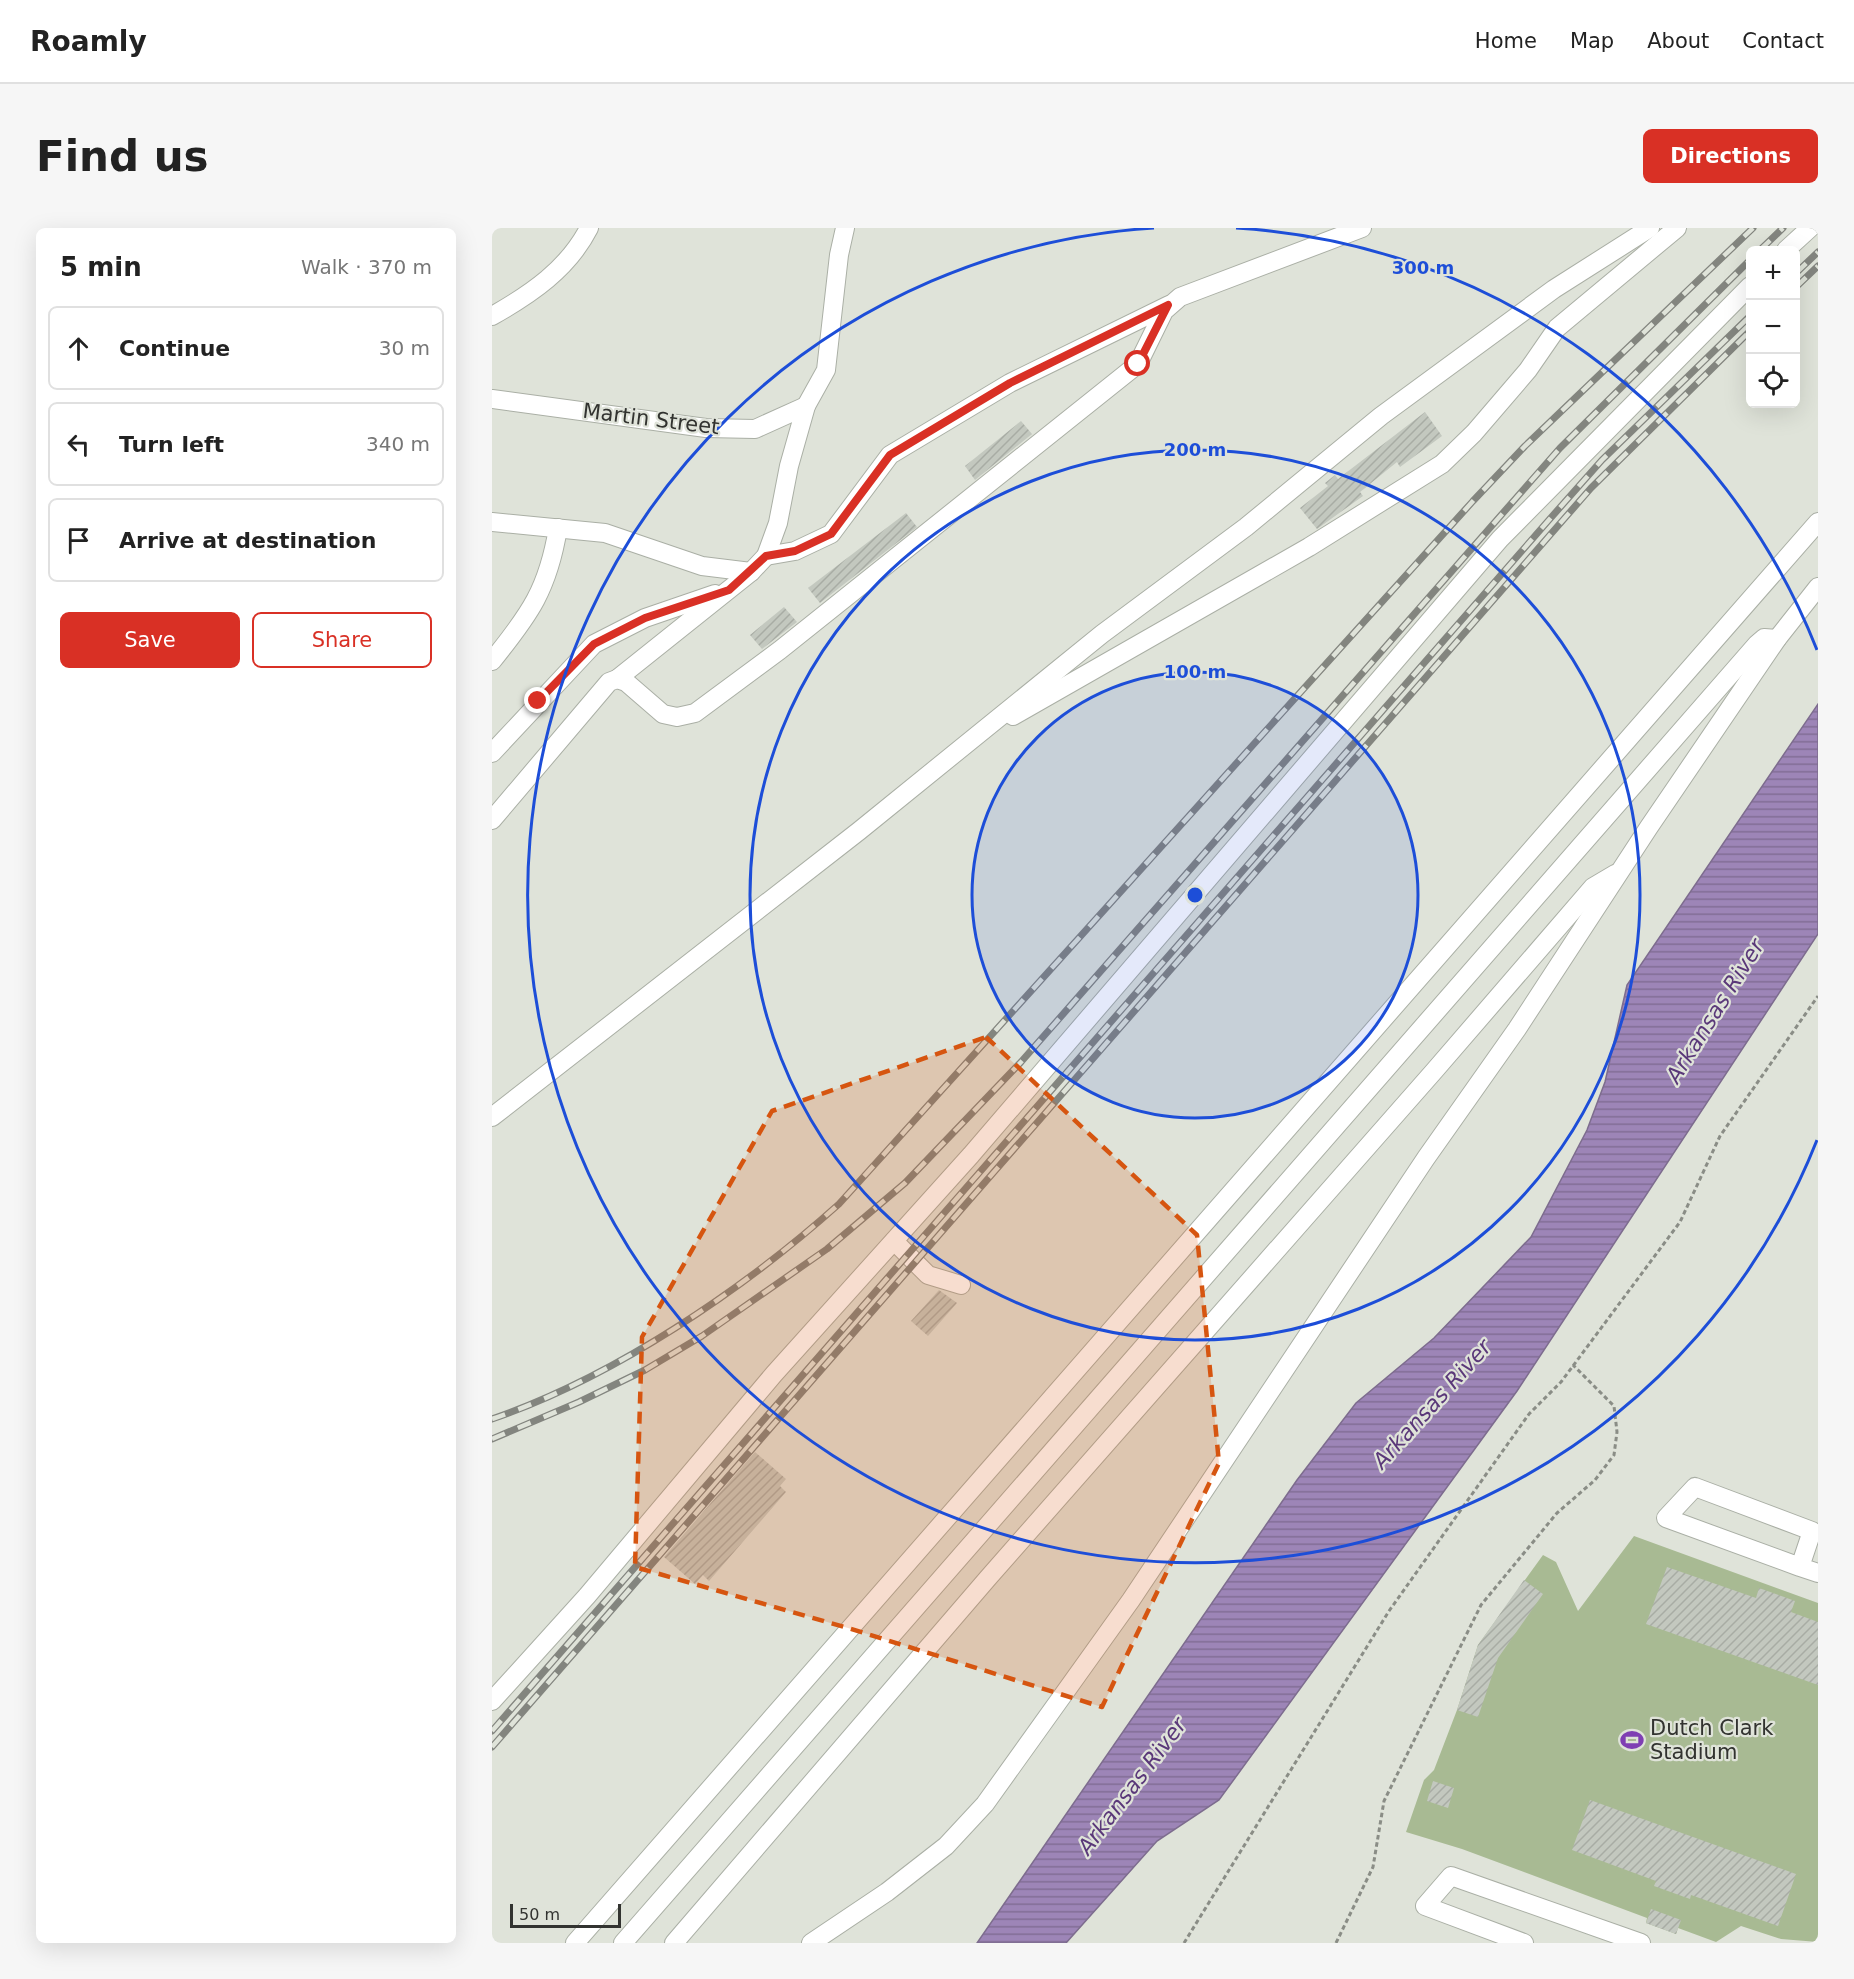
<!DOCTYPE html>
<meta charset="utf-8">
<style>
body{margin:0;font-family:"DejaVu Sans",sans-serif;background:#f6f6f6;color:#222}
.controls{position:absolute;right:18px;top:18px;display:grid;overflow:hidden;border-radius:9px;box-shadow:0 6px 24px #0002}
.controls button{width:54px;height:54px;display:grid;place-items:center;padding:0;border:0;border-bottom:2px solid #e0e0e0;background:#fff;color:#222;font:30px sans-serif}
.scale{position:absolute;left:18px;bottom:15px;width:111px;box-sizing:border-box;padding-left:6px;border:3px solid #323330;border-top:0;font-size:16px;line-height:21px;white-space:nowrap;color:#323330;-webkit-text-stroke:4px #dfe3d9;paint-order:stroke}
.stop{position:absolute;width:18px;height:18px;margin:-14px;border:4px solid #d93025;border-radius:50%;background:#fff}
.stop.end{background:#d93025;border-color:#fff;box-shadow:0 2px 6px #0008}
.list{margin:0;padding:0;list-style:none}
h2{display:flex;justify-content:space-between;align-items:center;height:78px;margin:0;padding:0 24px;font-size:26px}
h2 small{font-size:20px;font-weight:400;color:#767676}
.list li{display:grid;grid-template-columns:39px 1fr auto;gap:18px;align-items:center;box-sizing:border-box;height:84px;margin:0 12px 12px;padding:0 12px;border:2px solid #e0e0e0;border-radius:9px}
.list b{display:block;font-size:22px;white-space:nowrap}
.list em{font-size:20px;font-style:normal;color:#767676}
.actions{display:flex;gap:12px;padding:18px 24px}
.actions a{flex:1;padding:14px 0;border:2px solid #d93025;border-radius:9px;text-align:center;font-size:21px;color:#d93025}
.actions .main{background:#d93025;color:#fff}
.icon{flex:none;width:33px;height:33px;fill:none;stroke:currentColor;stroke-width:2;stroke-linecap:round;stroke-linejoin:round}
.map{position:relative;flex:none;width:1326px;height:1715px;overflow:hidden;border-radius:9px}
header{display:flex;align-items:center;gap:36px;box-sizing:border-box;height:84px;padding:0 30px;background:#fff;border-bottom:2px solid #e0e0e0}
header strong{font-size:28px}
nav{display:flex;gap:33px;margin-inline-start:auto;font-size:21px}
.intro{display:flex;align-items:center;justify-content:space-between;box-sizing:border-box;height:144px;padding:0 36px}
h1{margin:0;font-size:42px}
.button{padding:15px 27px;border-radius:9px;background:#d93025;color:#fff;font-size:21px;font-weight:700}
main{display:flex;gap:36px;padding:0 36px}
aside{flex:1;background:#fff;border-radius:9px;box-shadow:0 6px 24px #0002}
.map>svg:first-child{display:block}
.pitch{fill:#a8ba93}
.water{fill:url(#water-rules);stroke:#7d6c8e;stroke-width:1.5}
.building{fill:url(#building-hatch)}
.lines{fill:none;stroke-linecap:round;stroke-linejoin:round}
.minor-casing{stroke:#aaafa5;stroke-width:20}
.path{stroke:#8a8d86;stroke-width:3;stroke-dasharray:4.5 3;stroke-linecap:butt}
.minor{stroke:#fff;stroke-width:18}
.rail-casing{stroke:#83857f;stroke-width:7}
.rail{stroke:#dfe3d9;stroke-width:4.5;stroke-dasharray:14;stroke-linecap:butt}
.route{stroke:#d93025;stroke-width:8}
.marked{fill:#d65510;fill-opacity:0.2;stroke:#d65510;stroke-width:4.5;stroke-dasharray:12 8;stroke-linejoin:round}
.ring{fill:none;stroke:#1d4ed8;stroke-width:3}
.labels{text-anchor:middle;dominant-baseline:central;stroke-width:4.5;stroke-linejoin:round;paint-order:stroke}
.street-label{font-size:21px;fill:#323330;stroke:#dfe3d9}
.poi-label{font-size:21px;fill:#323330;stroke:#dfe3d9;text-anchor:start}
.water-label{font-size:22px;font-style:italic;fill:#5a3879;stroke:#dfe3d9}
.centre{fill:#1d4ed8;stroke:#dfe3d9;stroke-width:3}
.ring-label{font-size:18px;text-anchor:middle;font-weight:bold;fill:#1d4ed8;stroke:#dfe3d9;stroke-width:4.5;stroke-linejoin:round;paint-order:stroke}
</style>
<header>
<strong>Roamly</strong>
<nav><a>Home</a><a>Map</a><a>About</a><a>Contact</a></nav>
</header>
<div class="intro"><h1>Find us</h1><a class="button">Directions</a></div>
<main>
<aside>
<h2>5 min<small>Walk · 370 m</small></h2>
<ul class="list">
<li><svg class="icon" aria-label="ahead" viewBox="0 0 24 24"><path d="M12 20V5M6 11l6-6 6 6"/></svg><div><b>Continue</b></div><em>30 m</em></li>
<li><svg class="icon" aria-label="left" viewBox="0 0 24 24"><path d="M17 20v-9H6M10 6l-5 5 5 5"/></svg><div><b>Turn left</b></div><em>340 m</em></li>
<li><svg class="icon" aria-label="arrive" viewBox="0 0 24 24"><path d="M6 21V4h12l-3 4 3 4H6"/></svg><div><b>Arrive at destination</b></div></li>
</ul>
<div class="actions"><a class="main">Save</a><a>Share</a></div>
</aside>
<div class="map">
<svg width="1326" height="1715" viewBox="0 0 1326 1715">
<defs>
<pattern id="water-rules" width="6" height="5" patternUnits="userSpaceOnUse" patternTransform="scale(1.5)"><rect width="6" height="5" fill="#9d85b7"/><path d="M0 2.5h6" fill="none" stroke="#816d95"/></pattern>
<pattern id="building-hatch" width="6" height="6" patternUnits="userSpaceOnUse" patternTransform="scale(1.5)"><rect width="6" height="6" fill="#c3c8bf"/><path d="M-1 1l2-2M0 6l6-6M5 7l2-2" fill="none" stroke="#a8aca4"/></pattern>
</defs>
<rect width="100%" height="100%" fill="#dfe3d9"/>
<!-- pitch -->
<path class="pitch" d="M1142,1308L1326,1375V1714L1289,1711L1249,1698L1224,1714L1186,1700L1184,1706L1154,1695L1155,1690L970,1621L914,1604L932,1552L942,1542L965,1482L986,1417L1051,1327L1064,1334L1086,1383Z"/>
<!-- water -->
<path class="water" d="M1326,476V706L1025,1163L727,1572L665,1613L574,1715H485L805,1252L864,1175L942,1110L1039,1009L1095,902L1113,854L1135,757Z"/>
<!-- building -->
<g class="building">
<path d="M933,184L950,208L908,239L905,234L868,264L871,268L825,301L808,280L836,258L833,255L843,247L846,251Z"/>
<path d="M529,193L540,206L483,252L473,238Z"/>
<path d="M414,285L425,299L328,375L316,360Z"/>
<path d="M292,379L305,394L270,421L258,407Z"/>
<path d="M447,1062L465,1075L436,1108L419,1093Z"/>
<path d="M263,1224L294,1251L288,1258L294,1264L217,1353L211,1347L203,1356L172,1329Z"/>
<path d="M1175,1339L1264,1370L1267,1360L1303,1373L1299,1384L1326,1394V1457L1154,1396Z"/>
<path d="M1032,1352L1051,1366L1006,1430L986,1489L965,1482L986,1417Z"/>
<path d="M941,1553L962,1560L956,1580L935,1573Z"/>
<path d="M1098,1572L1304,1646L1286,1698L1199,1667L1198,1671L1162,1658L1164,1653L1080,1622Z"/>
<path d="M1159,1681L1189,1692L1184,1706L1154,1695Z"/>
</g>
<g class="lines">
<!-- minor casing -->
<g class="minor-casing">
<g id="minor">
<path d="M1294,22L1318,0"/>
<path d="M0,88C39,66 76,41 97,0"/>
<path d="M0,171L214,200L263,201L314,178"/>
<path d="M0,294L113,305L210,338L259,344"/>
<path d="M274,328L303,323L339,306L398,227L518,155L677,77"/>
<path d="M0,433C38,386 56,361 66,300"/>
<path d="M125,451L259,344L274,328L286,295L297,238L314,178L334,142L347,27L353,0"/>
<path d="M521,488L817,319L950,236L982,205L1036,142L1065,100L1185,0"/>
<path d="M0,525L102,416L153,390L223,366"/>
<path d="M0,592L117,454L125,451L134,454L171,486L185,489L203,485L288,422L646,136L672,83L688,69L870,0"/>
<path d="M0,889L367,603L610,406L754,299L889,188L1062,61L1158,0"/>
<path d="M402,1013L436,1047L469,1057"/>
<path d="M1308,1339L1320,1303L1203,1259L1174,1290L1308,1339L1326,1345"/>
<path d="M0,1473L95,1368L282,1146L479,927L1008,311L1258,58"/>
<path d="M83,1715L1326,294"/>
<path d="M131,1715L1265,416L1272,410L1285,411"/>
<path d="M182,1715L496,1350L943,842L1101,659L1123,646"/>
<path d="M319,1715L395,1664L454,1618L493,1576L639,1372L934,930L1025,801L1157,599L1285,411L1326,359"/>
<path d="M1032,1715L933,1678L959,1648L1149,1715"/>
</g>
</g>
<!-- path -->
<g class="path">
<path d="M692,1715L897,1383L1037,1186L1069,1154L1188,994L1228,908L1326,768"/>
<path d="M844,1715L881,1639L892,1573L989,1377L1065,1285L1103,1252L1122,1227L1125,1204L1122,1178L1081,1137"/>
</g>
<!-- minor -->
<use href="#minor" class="minor"/>
<!-- rail casing -->
<g class="rail-casing">
<g id="rail">
<path d="M1268,22L1291,0"/>
<path d="M1304,45L1326,24"/>
<path d="M1304,59L1326,38"/>
<path d="M0,1191C122,1149 251,1062 347,976L981,273L1033,218L1261,0"/>
<path d="M0,1211L87,1174L153,1142L210,1108L335,1021L413,955L529,834L1068,220L1258,32"/>
<path d="M0,1503L1056,293L1110,232L1258,88"/>
<path d="M0,1519L1099,260L1258,103"/>
</g>
</g>
<!-- rail -->
<use href="#rail" class="rail"/>
</g>
<g class="lines">
<!-- route -->
<path class="route" d="M46,473L102,416L153,390L237,362L274,328L303,323L339,306L398,227L518,155L676,77L646,136"/>
</g>
<!-- marked area -->
<path class="marked" d="M494,809L705,1007L727,1235L610,1479L356,1400L143,1339L150,1109L280,883Z"/>
<!-- distance rings -->
<circle cx="703" cy="667" r="223" fill="#1d4ed8" fill-opacity=".12"/>
<g class="ring">
<circle cx="703" cy="667" r="223"/>
<circle cx="703" cy="667" r="445"/>
<path d="M1325 912A668 668 0 1 1 662 0M744 0A668 668 0 0 1 1325 422"/>
</g>
<!-- icons -->
<defs>
<g id="stadium-bare" transform="scale(1.8)"><path d="M0-5a6.5 5 0 1 0 0 10a6.5 5 0 1 0 0-10ZM-3.5-1.8h7v3.6h-7Z" fill="#7f3fb3" stroke="#dfe3d9" stroke-width="2.5" paint-order="stroke"/></g>
</defs>
<g fill-rule="evenodd">
<use href="#stadium-bare" x="1140" y="1512"/>
</g>
<g class="labels">
<!-- street labels -->
<g class="street-label">
<text transform="translate(159 191) rotate(7)">Martin Street</text>
</g>
<!-- poi labels -->
<g class="poi-label">
<text x="1158" y="1500">Dutch Clark<tspan x="1158" dy="24">Stadium</tspan></text>
</g>
<!-- water labels -->
<g class="water-label">
<text transform="translate(1223 783) rotate(-58)">Arkansas River</text>
<text transform="translate(940 1176) rotate(-48)">Arkansas River</text>
<text transform="translate(640 1558) rotate(-53)">Arkansas River</text>
</g>
</g>
<circle cx="703" cy="667" r="9" class="centre"/>
<g class="ring-label">
<text x="931" y="46">300 m</text>
<text x="703" y="228">200 m</text>
<text x="703" y="450">100 m</text>
</g>
</svg>
<div class="controls">
<button>+</button>
<button>−</button>
<button><svg class="icon" aria-label="locate" viewBox="0 0 24 24"><circle cx="12" cy="12" r="6"/><path d="M12 2v4M12 18v4M2 12h4M18 12h4"/></svg></button>
</div>
<div class="scale">50 m</div>
<div class="stop" style="left:646px;top:136px"></div>
<div class="stop end" style="left:46px;top:473px"></div>
</div>
</main>
